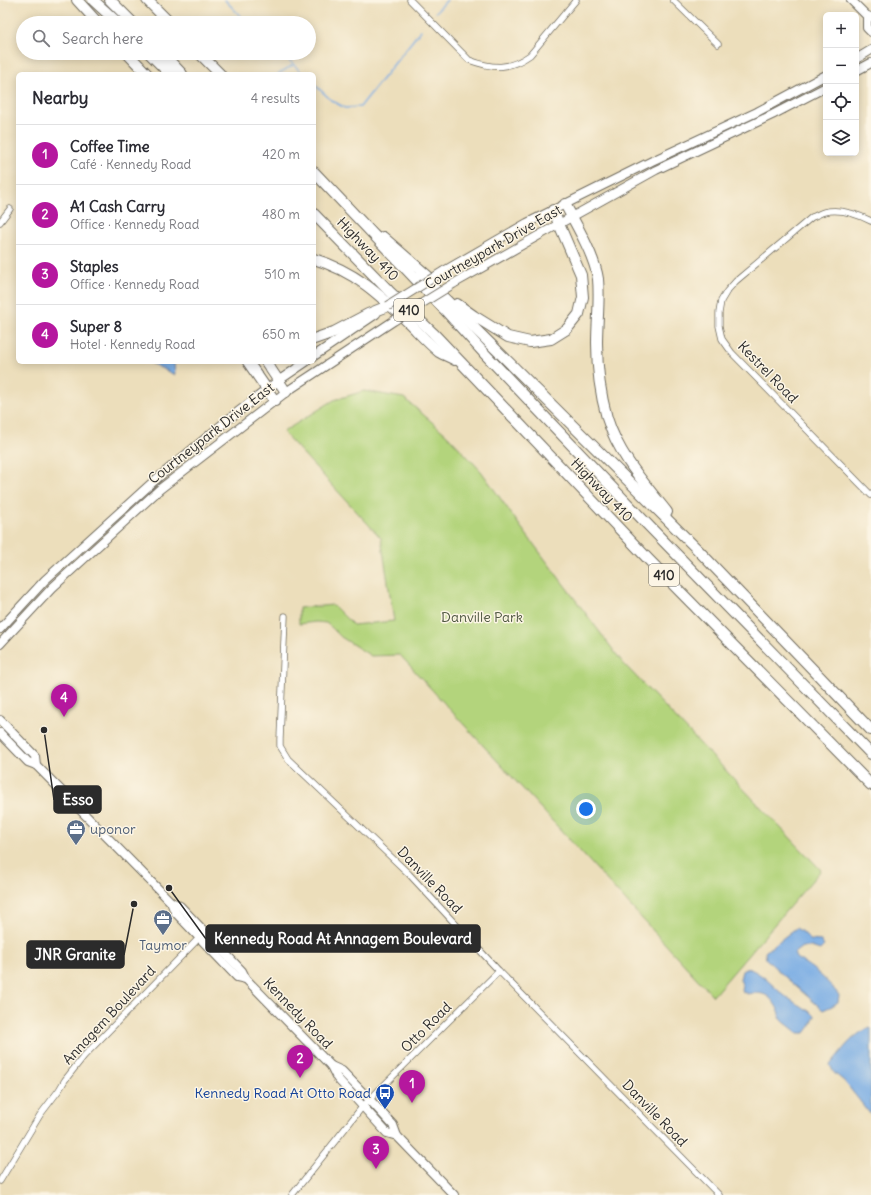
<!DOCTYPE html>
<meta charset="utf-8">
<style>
body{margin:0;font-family:Delius,sans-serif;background:#f7f7f7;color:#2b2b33}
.controls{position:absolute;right:12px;top:12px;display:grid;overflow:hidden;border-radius:6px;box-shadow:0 2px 10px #0003}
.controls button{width:36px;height:36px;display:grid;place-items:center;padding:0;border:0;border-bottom:1px solid #e1e1e2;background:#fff;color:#2b2b33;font:20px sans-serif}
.you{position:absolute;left:586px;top:809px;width:14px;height:14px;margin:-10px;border:3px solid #fff;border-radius:50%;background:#1a73e8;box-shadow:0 0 0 6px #1a73e833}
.badge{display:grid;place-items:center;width:26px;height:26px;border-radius:50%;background:#b5179e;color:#fff;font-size:13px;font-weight:700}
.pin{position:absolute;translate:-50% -33px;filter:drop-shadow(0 1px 2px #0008)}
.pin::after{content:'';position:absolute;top:21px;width:14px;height:12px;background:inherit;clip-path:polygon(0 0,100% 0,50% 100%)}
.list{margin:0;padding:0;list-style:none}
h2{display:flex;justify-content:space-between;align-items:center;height:52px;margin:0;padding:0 16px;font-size:17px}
h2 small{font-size:13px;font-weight:400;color:#7c7c81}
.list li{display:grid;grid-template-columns:26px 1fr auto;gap:12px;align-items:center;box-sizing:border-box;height:60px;padding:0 16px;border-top:1px solid #e1e1e2}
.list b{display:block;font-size:15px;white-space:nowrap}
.list p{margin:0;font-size:13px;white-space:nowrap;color:#7c7c81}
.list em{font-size:13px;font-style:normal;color:#7c7c81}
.icon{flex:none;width:22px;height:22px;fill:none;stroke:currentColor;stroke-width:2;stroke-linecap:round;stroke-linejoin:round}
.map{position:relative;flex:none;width:871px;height:1195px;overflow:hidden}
.search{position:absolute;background:#fff;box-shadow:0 2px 10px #0003;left:16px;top:16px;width:300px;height:44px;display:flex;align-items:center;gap:10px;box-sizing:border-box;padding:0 14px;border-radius:22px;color:#7c7c81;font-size:15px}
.panel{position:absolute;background:#fff;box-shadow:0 2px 10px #0003;left:16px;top:72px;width:300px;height:292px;border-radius:6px}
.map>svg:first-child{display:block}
.green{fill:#b3d47c;stroke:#6f8054}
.water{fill:#77abe4;stroke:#516b88}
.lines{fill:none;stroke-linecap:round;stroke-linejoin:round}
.stream{stroke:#77abe4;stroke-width:1.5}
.street-casing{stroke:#6f6a5d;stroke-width:7}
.secondary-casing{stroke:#6f6a5d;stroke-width:10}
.highway-casing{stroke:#6f6a5d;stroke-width:12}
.street{stroke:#fff;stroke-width:5.5}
.secondary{stroke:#fff;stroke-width:8}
.highway{stroke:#fff;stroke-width:10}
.secondary-bridge-casing{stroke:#6f6a5d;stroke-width:10;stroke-linecap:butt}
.secondary-bridge{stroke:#fff;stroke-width:8}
.labels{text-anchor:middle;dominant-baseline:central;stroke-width:3;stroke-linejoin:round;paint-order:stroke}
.shield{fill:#fcf5e5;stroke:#6a6863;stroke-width:1}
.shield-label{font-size:13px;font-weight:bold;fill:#2b2b2b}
.street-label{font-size:14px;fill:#2b2b2b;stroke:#fcf5e5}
.park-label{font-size:14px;fill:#4d553f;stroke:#fcf5e5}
.service-label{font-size:14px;fill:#4e5e75;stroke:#fcf5e5;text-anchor:start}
.transit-label{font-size:14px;fill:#164399;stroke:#fcf5e5;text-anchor:end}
.leader{fill:none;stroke:#2b2b2b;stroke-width:1.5}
.callout-dot{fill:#2b2b2b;stroke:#fcf5e5;stroke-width:1.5}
.callout{fill:#2b2b2b;stroke:#2b2b2b;stroke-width:1.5}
.callout-label{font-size:15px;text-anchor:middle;font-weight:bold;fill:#fff}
</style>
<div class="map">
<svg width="871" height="1195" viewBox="0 0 871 1195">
<rect width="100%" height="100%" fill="#fcf5e5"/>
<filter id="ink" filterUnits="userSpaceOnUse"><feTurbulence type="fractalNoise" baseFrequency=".025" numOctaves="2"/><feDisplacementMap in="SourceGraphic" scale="8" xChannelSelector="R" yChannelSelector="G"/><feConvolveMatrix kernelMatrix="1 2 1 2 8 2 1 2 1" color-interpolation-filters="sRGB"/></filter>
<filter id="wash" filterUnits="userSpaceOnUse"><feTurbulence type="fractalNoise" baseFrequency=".012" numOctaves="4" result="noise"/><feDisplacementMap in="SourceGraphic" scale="16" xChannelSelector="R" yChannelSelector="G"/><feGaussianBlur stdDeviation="0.9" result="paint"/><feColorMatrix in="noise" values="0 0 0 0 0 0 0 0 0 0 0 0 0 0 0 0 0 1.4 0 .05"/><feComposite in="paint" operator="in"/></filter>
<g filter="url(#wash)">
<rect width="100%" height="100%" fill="#ecdebb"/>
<!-- green -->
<path class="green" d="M364,391L404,398L447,435L481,471L520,526L623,663L821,870L713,996L400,655L371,656L341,637L331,627L326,623L316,622L299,624V608L333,605L353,625L394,621L381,538L283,432L334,400Z"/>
<!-- water -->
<g class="water">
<path d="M149,362H174L175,375Z"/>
<path d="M796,928L804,933L810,940L821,941L824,946L820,950L811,947H802L794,953L796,958C814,968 825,978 839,995L838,1002L832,1006L823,1010L783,975L766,959L765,952Z"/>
<path d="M747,968C762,972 773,987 785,996C792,1001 799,1005 806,1010L808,1009L815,1016L811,1025L805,1033H798L779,1018L780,1013C771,996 766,991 747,994L746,992L743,993L742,990L743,987L740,979L742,971Z"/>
<path d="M871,1028V1115L844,1081L834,1073L830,1065C840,1053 855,1031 871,1028Z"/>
</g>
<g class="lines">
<!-- stream -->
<g class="stream">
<path d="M225,0L247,23"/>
<path d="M436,12L447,0"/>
<path d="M281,53L292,63L303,74"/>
<path d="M278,74L293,65"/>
<path d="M314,84L331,100L345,108L360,107L421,30"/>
</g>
</g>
</g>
<g filter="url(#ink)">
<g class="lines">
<!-- street casing -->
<g class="street-casing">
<g id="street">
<path d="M410,0L469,60C493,69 509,70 530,55L576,0"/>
<path d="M673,0L718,44"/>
<path d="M871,221C857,214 840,208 824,212C820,213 816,216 812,217L736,281L727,291L721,301L719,313V326L722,339L732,353L871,495"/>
<path d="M0,222L10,209"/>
<path d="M285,616L280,739V746L288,759L409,874L499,971L719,1195"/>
<path d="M0,1181L40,1115L59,1090L65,1080L84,1056L201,936"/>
<path d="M292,1195L363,1106L499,971"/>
</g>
</g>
<!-- secondary casing -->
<g class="secondary-casing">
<g id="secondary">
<path d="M851,0L867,16L871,17"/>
<path d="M867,16V28L871,32"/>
<path d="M856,59L871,50"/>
<path d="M856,71L871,63"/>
<path d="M444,271L527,223L652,161L757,112L826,75"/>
<path d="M453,284L559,224L656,170L772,115L826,87"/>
<path d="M314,356L376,314"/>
<path d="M0,629L45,580L154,481L225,422L278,381L306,362"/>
<path d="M0,644L52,588L160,489L286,392L395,320"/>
<path d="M0,720L35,756L36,765"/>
<path d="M0,733L28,762L36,765L171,902L180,906L242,971L246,979L331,1066L337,1078L387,1133L397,1136"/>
<path d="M171,902L175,912L237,977L246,979"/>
<path d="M331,1066L342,1071L369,1099L393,1125L397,1136L454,1195"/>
</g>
</g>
<!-- highway casing -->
<g class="highway-casing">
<g id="highway">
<path d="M77,0L98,23"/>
<path d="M93,0L118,23"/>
<path d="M110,0L133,23"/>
<path d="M147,0L170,23"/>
<path d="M127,53L147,74"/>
<path d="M149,53L170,74"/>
<path d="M162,53L182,74"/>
<path d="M199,53L220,74"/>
<path d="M314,172L444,309L483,352L645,522L871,754"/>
<path d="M565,204C576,224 595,257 598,279C600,300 597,321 597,343C597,368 600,393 607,418C618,454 644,483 667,512"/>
<path d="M314,214L389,291L433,333L649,560L871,785"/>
<path d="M383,237L430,278"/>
<path d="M314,259C355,271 380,295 410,324C419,333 429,344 439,352C444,355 450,357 455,360"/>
<path d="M421,275L698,550L871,730"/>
<path d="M457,304L474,316L508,337L530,342L551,339L567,329L579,314L583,297L581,275L553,210"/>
<path d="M314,339L334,332L368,314L388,306"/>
<path d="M248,362L275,401"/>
<path d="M266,362L286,392"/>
</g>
</g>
<!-- street -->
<use href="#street" class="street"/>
<!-- secondary -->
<use href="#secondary" class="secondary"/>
<!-- highway -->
<use href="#highway" class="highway"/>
<!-- secondary-bridge casing -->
<g class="secondary-bridge-casing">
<g id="secondary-bridge">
<path d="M388,306L444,271"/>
<path d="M395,320L453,284"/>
</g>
</g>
<!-- secondary-bridge -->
<use href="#secondary-bridge" class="secondary-bridge"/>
</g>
</g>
<!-- icons -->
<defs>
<g id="office-pin" transform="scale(1)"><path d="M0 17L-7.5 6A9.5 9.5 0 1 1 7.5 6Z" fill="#5c6f8a" stroke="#fcf5e5"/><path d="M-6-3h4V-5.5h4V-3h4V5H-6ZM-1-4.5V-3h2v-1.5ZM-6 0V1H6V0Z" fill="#fff"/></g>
<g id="bus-pin" transform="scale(1)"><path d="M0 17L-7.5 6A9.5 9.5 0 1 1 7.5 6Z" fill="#1a4fb4" stroke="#fcf5e5"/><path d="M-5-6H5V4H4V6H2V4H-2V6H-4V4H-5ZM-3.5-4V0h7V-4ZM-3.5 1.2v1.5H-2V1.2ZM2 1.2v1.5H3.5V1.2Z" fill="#fff"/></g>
</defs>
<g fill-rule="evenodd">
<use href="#office-pin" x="76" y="829"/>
<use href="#office-pin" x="163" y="919"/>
<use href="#bus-pin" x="385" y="1093"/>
</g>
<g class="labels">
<!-- shield labels -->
<g class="shield">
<rect x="394" y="299" width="30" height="22" rx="3"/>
<rect x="649" y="564" width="30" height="22" rx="3"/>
</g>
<g class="shield-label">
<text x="409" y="310">410</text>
<text x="664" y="575">410</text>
</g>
<!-- street labels -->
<g class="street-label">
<text transform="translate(493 247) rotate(-30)">Courtneypark Drive East</text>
<text transform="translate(368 249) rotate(46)">Highway 410</text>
<text transform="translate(768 372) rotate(46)">Kestrel Road</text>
<text transform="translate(211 433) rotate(-38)">Courtneypark Drive East</text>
<text transform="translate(602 490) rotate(46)">Highway 410</text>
<text transform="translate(430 880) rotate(46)">Danville Road</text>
<text transform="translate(298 1013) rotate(46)">Kennedy Road</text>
<text transform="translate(109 1015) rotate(-47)">Annagem Boulevard</text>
<text transform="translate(426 1027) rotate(-45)">Otto Road</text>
<text transform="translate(655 1113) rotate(46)">Danville Road</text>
</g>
<!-- park labels -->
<g class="park-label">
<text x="482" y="617">Danville Park</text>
</g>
<!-- service labels -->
<g class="service-label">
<text x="90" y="829">uponor</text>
<text x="163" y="945" text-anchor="middle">Taymor</text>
</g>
<!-- transit labels -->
<g class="transit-label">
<text x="371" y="1093">Kennedy Road At Otto Road</text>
</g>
</g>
<!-- callouts -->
<path class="leader" d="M44 730L54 800M169 888L206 939M134 904L124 955"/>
<g class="callout-dot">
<circle cx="44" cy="730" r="4"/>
<circle cx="169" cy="888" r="4"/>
<circle cx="134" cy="904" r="4"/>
</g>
<g class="callout">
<rect x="54" y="786" width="47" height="27" rx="4"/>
<rect x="206" y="925" width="274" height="27" rx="4"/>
<rect x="27" y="941" width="97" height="27" rx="4"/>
</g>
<g class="callout-label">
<text x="78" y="805">Esso</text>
<text x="343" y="944">Kennedy Road At Annagem Boulevard</text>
<text x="75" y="960">JNR Granite</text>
</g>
</svg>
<div class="controls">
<button>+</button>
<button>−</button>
<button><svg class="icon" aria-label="locate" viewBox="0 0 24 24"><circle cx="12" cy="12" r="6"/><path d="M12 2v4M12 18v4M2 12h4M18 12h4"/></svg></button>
<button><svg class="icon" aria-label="layers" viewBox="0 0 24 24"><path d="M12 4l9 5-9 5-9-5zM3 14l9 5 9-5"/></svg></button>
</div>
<div class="you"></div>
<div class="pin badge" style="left:412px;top:1103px">1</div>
<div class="pin badge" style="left:300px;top:1078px">2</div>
<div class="pin badge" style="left:376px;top:1169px">3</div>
<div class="pin badge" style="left:64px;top:717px">4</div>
<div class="search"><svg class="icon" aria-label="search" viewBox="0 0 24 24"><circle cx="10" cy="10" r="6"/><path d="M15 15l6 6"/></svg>Search here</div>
<section class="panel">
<h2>Nearby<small>4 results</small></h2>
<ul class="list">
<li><span class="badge">1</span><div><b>Coffee Time</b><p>Café · Kennedy Road</p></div><em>420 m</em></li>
<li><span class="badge">2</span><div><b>A1 Cash Carry</b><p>Office · Kennedy Road</p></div><em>480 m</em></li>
<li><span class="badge">3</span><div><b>Staples</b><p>Office · Kennedy Road</p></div><em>510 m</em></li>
<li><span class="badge">4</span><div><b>Super 8</b><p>Hotel · Kennedy Road</p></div><em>650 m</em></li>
</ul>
</section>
</div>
